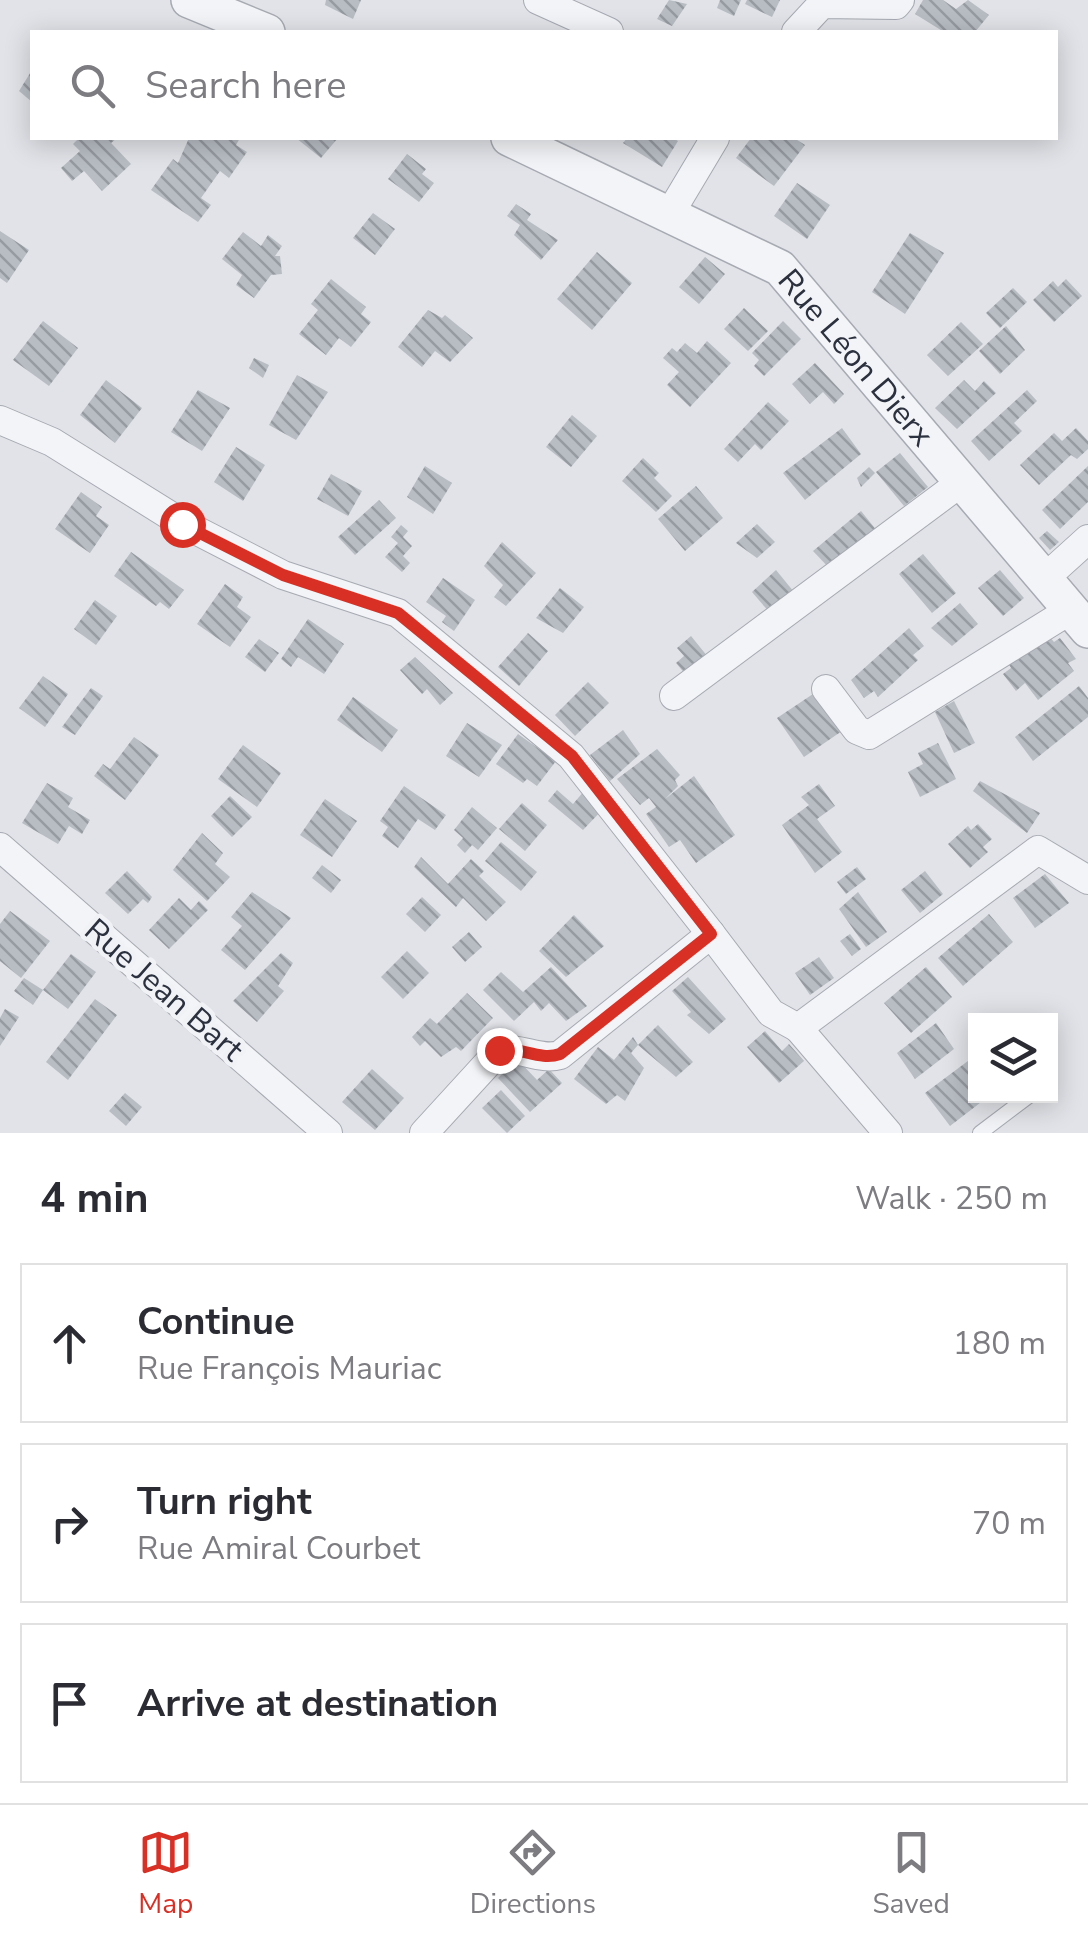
<!DOCTYPE html>
<meta charset="utf-8">
<style>
body{margin:0;font-family:"Nunito Sans",sans-serif;background:#f2f2f3;color:#2b2b33}
.controls{position:absolute;right:30px;bottom:30px;display:grid;overflow:hidden;border-radius:0px;box-shadow:0 5px 25px #0003}
.controls button{width:90px;height:90px;display:grid;place-items:center;padding:0;border:0;border-bottom:2px solid #e1e1e2;background:#fff;color:#2b2b33;font:50px sans-serif}
.stop{position:absolute;width:30px;height:30px;margin:-22px;border:8px solid #d93025;border-radius:50%;background:#fff}
.stop.end{background:#d93025;border-color:#fff;box-shadow:0 2px 10px #0008}
.list{margin:0;padding:0;list-style:none}
h2{display:flex;justify-content:space-between;align-items:center;height:130px;margin:0;padding:0 40px;font-size:42px}
h2 small{font-size:32px;font-weight:400;color:#7c7c81}
.list li{display:grid;grid-template-columns:65px 1fr auto;gap:30px;align-items:center;box-sizing:border-box;height:160px;margin:0 20px 20px;padding:0 20px;border:2px solid #e1e1e2;border-radius:0px}
.list b{display:block;font-size:38px;white-space:nowrap}
.list p{margin:0;font-size:32px;white-space:nowrap;color:#7c7c81}
.list em{font-size:32px;font-style:normal;color:#7c7c81}
.icon{flex:none;width:55px;height:55px;fill:none;stroke:currentColor;stroke-width:2;stroke-linecap:round;stroke-linejoin:round}
.map{position:relative;flex:none;width:1088px;height:1133px;overflow:hidden}
.search{position:absolute;background:#fff;box-shadow:0 5px 25px #0003;left:30px;right:30px;top:30px;height:110px;display:flex;align-items:center;gap:25px;box-sizing:border-box;padding:0 35px;border-radius:0px;color:#7c7c81;font-size:38px}
.sheet{height:670px;background:#fff}
nav{display:flex;justify-content:space-around;align-items:center;box-sizing:border-box;height:140px;border-top:2px solid #e1e1e2;background:#fff;font-size:28px;color:#7c7c81}
nav a{display:grid;justify-items:center;gap:5px}
nav .on{color:#d93025}
.map>svg:first-child{display:block}
.building{fill:url(#building-back-hatch)}
.lines{fill:none;stroke-linecap:round;stroke-linejoin:round}
.service-casing{stroke:#a7aab2;stroke-width:16}
.minor-casing{stroke:#a7aab2;stroke-width:30}
.tertiary-casing{stroke:#a7aab2;stroke-width:38}
.service{stroke:#f3f4f7;stroke-width:14}
.minor{stroke:#f3f4f7;stroke-width:28}
.tertiary{stroke:#f3f4f7;stroke-width:35}
.route{stroke:#d93025;stroke-width:12}
.labels{text-anchor:middle;dominant-baseline:central;stroke-width:9;stroke-linejoin:round;paint-order:stroke}
.street-label{font-size:32px;fill:#2b313e;stroke:#f0f2f6}
</style>
<div class="map">
<svg width="1088" height="1133" viewBox="0 0 1088 1133">
<defs>
<pattern id="building-back-hatch" width="6" height="6" patternUnits="userSpaceOnUse" patternTransform="scale(2.5)"><rect width="6" height="6" fill="#b8bdc4"/><path d="M-1 5l2 2M0 0l6 6M5-1l2 2" fill="none" stroke="#969aa1"/></pattern>
</defs>
<rect width="100%" height="100%" fill="#e1e3e8"/>
<!-- building -->
<g class="building">
<path d="M326,0H361L353,19L325,5Z"/>
<path d="M669,0L687,4L672,26L657,19Z"/>
<path d="M720,0H741L734,16L717,8Z"/>
<path d="M747,0H780L772,17L745,4Z"/>
<path d="M923,0H943L956,9L968,0L989,15L975,32H944L915,14Z"/>
<path d="M32,70V102L19,91Z"/>
<path d="M79,138H117L111,143L131,164L102,191L84,171L72,181L61,168L80,151L73,144Z"/>
<path d="M189,138H240L236,145L247,152L229,178L220,171L201,198L211,205L198,222L151,190L173,159L178,163Z"/>
<path d="M296,138H338L321,158Z"/>
<path d="M627,138H673L678,141L662,167L623,143Z"/>
<path d="M751,138H794L805,145L774,186L736,158Z"/>
<path d="M407,154L426,169L422,174L434,183L419,202L388,179Z"/>
<path d="M797,183L830,205L807,239L774,216Z"/>
<path d="M516,204L531,214L527,220L558,240L541,260L514,235L520,225L507,216Z"/>
<path d="M373,213L395,229L375,255L353,238Z"/>
<path d="M0,231L29,250L7,283L0,278Z"/>
<path d="M243,232L261,246L268,235L282,246L275,256H280L282,274L271,275L254,298L236,285L242,275L222,259Z"/>
<path d="M910,233L944,253L905,314L872,292Z"/>
<path d="M597,252L632,283L592,330L557,299Z"/>
<path d="M705,257L725,274L699,304L679,287Z"/>
<path d="M331,279L366,307L361,314L371,322L351,347L339,338L326,355L299,334L318,310L311,304Z"/>
<path d="M1066,279L1082,296L1054,322L1033,300L1053,281L1058,287Z"/>
<path d="M1013,288L1027,302L1000,328L986,313Z"/>
<path d="M744,308L768,331L748,351L724,329Z"/>
<path d="M428,310L442,318L445,315L473,338L450,362L435,351L422,367L398,347Z"/>
<path d="M43,321L78,348L49,386L13,360Z"/>
<path d="M783,321L801,339L764,376L754,366L759,360L752,353Z"/>
<path d="M961,322L983,344L948,376L927,355Z"/>
<path d="M1006,326L1025,350L1000,374L979,351Z"/>
<path d="M707,341L731,363L690,407L667,385L679,372L663,358L672,348L677,352L685,343L697,353Z"/>
<path d="M254,358L269,365L263,378L249,368Z"/>
<path d="M815,363L844,394L834,404L823,392L810,404L792,384Z"/>
<path d="M297,375L328,392L296,440L269,425Z"/>
<path d="M106,380L142,408L115,443L80,415Z"/>
<path d="M964,380L975,391L984,381L996,393L957,429L935,408Z"/>
<path d="M198,390L230,408L202,451L171,432Z"/>
<path d="M1027,390L1037,401L1014,423L1022,431L989,461L971,441Z"/>
<path d="M768,402L789,421L761,450L755,444L738,462L724,449Z"/>
<path d="M572,415L597,436L571,467L546,447Z"/>
<path d="M842,428L861,454L805,500L783,473Z"/>
<path d="M1076,428L1088,441V449L1077,459L1071,455L1039,485L1020,465L1054,433L1062,441Z"/>
<path d="M236,447L265,465L243,501L214,482Z"/>
<path d="M900,453L928,487L904,506L876,472Z"/>
<path d="M643,458L659,473L654,478L672,496L656,512L622,481Z"/>
<path d="M425,466L452,483L433,514L407,497Z"/>
<path d="M1088,466V502L1060,529L1042,510Z"/>
<path d="M869,467L875,473L861,487L857,478Z"/>
<path d="M331,474L362,491L348,516L317,499Z"/>
<path d="M696,486L723,518L685,551L658,519Z"/>
<path d="M81,492L102,507L96,516L109,525L90,553L55,529Z"/>
<path d="M379,500L396,518L355,555L338,537Z"/>
<path d="M861,511L878,532L831,570L813,551Z"/>
<path d="M757,524L775,542L757,558L736,543Z"/>
<path d="M401,525L408,531L403,537L412,546L403,556L410,563L402,572L385,557L398,543L391,537Z"/>
<path d="M1047,531L1059,542L1050,550L1039,538Z"/>
<path d="M502,542L536,573L506,606L494,597L503,585L484,566Z"/>
<path d="M131,552L184,590L169,609L160,602L156,606L114,576Z"/>
<path d="M923,554L956,593L932,613L899,574Z"/>
<path d="M776,570L794,592L770,613L752,592Z"/>
<path d="M1000,570L1024,598L1003,616L978,588Z"/>
<path d="M443,578L475,600L454,631L442,622L446,616L426,602Z"/>
<path d="M225,584L243,597L237,607L251,617L230,647L197,624Z"/>
<path d="M560,588L584,607L563,633L536,618Z"/>
<path d="M95,600L117,616L96,645L74,629Z"/>
<path d="M960,603L978,624L952,646L931,628Z"/>
<path d="M308,619L344,644L324,674L298,657L291,667L281,659Z"/>
<path d="M909,628L924,646L913,655L918,660L878,697L874,691L864,698L851,680Z"/>
<path d="M528,633L548,651L519,686L498,667Z"/>
<path d="M1048,635L1054,642L1060,638L1076,659L1068,663L1074,671L1038,700L1025,683L1016,691L1003,674L1011,668L1008,663Z"/>
<path d="M691,636L708,657L686,675L676,663L684,656L677,648Z"/>
<path d="M259,639L279,653L265,672L245,657Z"/>
<path d="M415,657L453,693L440,705L427,689L422,694L400,670Z"/>
<path d="M43,676L68,694L45,727L19,708Z"/>
<path d="M588,682L609,703L575,736L555,715Z"/>
<path d="M1079,686L1088,698V717L1033,761L1015,737Z"/>
<path d="M91,688L103,696L75,735L62,727Z"/>
<path d="M816,692L842,731L804,757L777,718Z"/>
<path d="M353,697L398,730L382,752L337,720Z"/>
<path d="M954,701L975,743L954,753L935,712Z"/>
<path d="M467,723L502,745L479,777L446,756Z"/>
<path d="M623,730L640,754L610,781L590,755Z"/>
<path d="M518,734L556,761L537,786L527,779L523,783L496,764Z"/>
<path d="M134,737L159,755L125,800L94,776L103,764L110,769Z"/>
<path d="M938,743L956,779L920,797L908,772L923,764L918,753Z"/>
<path d="M243,745L281,773L257,807L218,779Z"/>
<path d="M657,749L680,775L675,780L678,786L665,799L694,776L735,835L696,863L680,840L669,847L646,814L656,807L649,798L640,805L617,779Z"/>
<path d="M980,781L1040,813L1027,833L973,791Z"/>
<path d="M47,783L73,798L68,807L90,820L82,834L69,826L58,844L22,823Z"/>
<path d="M819,784L835,806L817,819L842,852L815,873L782,825L809,805L801,797Z"/>
<path d="M404,786L446,815L435,830L418,819L398,848L382,836L388,827L380,821Z"/>
<path d="M557,790L573,804L585,790L605,807L583,830L548,801Z"/>
<path d="M230,796L252,817L232,837L211,816Z"/>
<path d="M325,799L357,821L332,857L300,835Z"/>
<path d="M522,803L547,825L525,851L499,829Z"/>
<path d="M472,807L497,828L478,850L472,845L465,853L457,845L463,838L454,830Z"/>
<path d="M978,824L992,839L983,847L988,852L970,868L948,844L968,826L971,830Z"/>
<path d="M202,833L223,853L215,864L230,877L207,901L173,870Z"/>
<path d="M501,842L537,872L521,891L485,861Z"/>
<path d="M421,857L448,884L471,859L484,871L479,876L506,902L486,921L463,898L456,907L414,867Z"/>
<path d="M322,865L341,880L331,893L312,878Z"/>
<path d="M857,867L866,879L846,894L837,882Z"/>
<path d="M127,871L152,897L148,903L143,899L128,914L105,893Z"/>
<path d="M925,871L943,894L920,913L901,890Z"/>
<path d="M1045,874L1069,903L1035,928L1013,898Z"/>
<path d="M252,892L291,918L245,970L221,950L242,926L231,917Z"/>
<path d="M858,892L887,932L866,947L839,909Z"/>
<path d="M422,897L441,915L425,932L406,914Z"/>
<path d="M179,898L191,910L199,901L208,910L169,949L149,930Z"/>
<path d="M10,911L50,941L21,978L0,961V924Z"/>
<path d="M989,914L1013,942L963,986L938,958Z"/>
<path d="M574,915L604,946L566,977L539,951Z"/>
<path d="M469,932L482,947L465,962L452,947Z"/>
<path d="M850,934L861,949L852,956L840,941Z"/>
<path d="M407,951L429,973L403,999L381,977Z"/>
<path d="M281,953L293,963L278,986L284,991L257,1022L233,1001Z"/>
<path d="M71,954L96,972L68,1009L43,990Z"/>
<path d="M819,957L834,978L810,995L795,973Z"/>
<path d="M551,967L587,1006L566,1021L549,1003L541,1011L534,1002L514,1021L483,990L501,972L523,992Z"/>
<path d="M926,967L952,997L911,1033L884,1003Z"/>
<path d="M688,977L726,1019L709,1034L687,1015L691,1012L672,991Z"/>
<path d="M24,978L43,990L33,1005L14,991Z"/>
<path d="M467,993L493,1018L461,1051L456,1047L441,1057L425,1041L420,1046L412,1037L430,1018L437,1024Z"/>
<path d="M95,999L117,1015L68,1080L46,1062Z"/>
<path d="M5,1009L19,1017L0,1046V1018Z"/>
<path d="M936,1023L954,1049L915,1079L897,1053Z"/>
<path d="M658,1025L693,1062L676,1077L638,1045Z"/>
<path d="M765,1031L782,1051L789,1044L804,1061L779,1083L747,1047Z"/>
<path d="M633,1037L638,1045L631,1053L644,1068L625,1101L617,1095L606,1104L574,1079L598,1047L614,1060Z"/>
<path d="M976,1055V1096H989L950,1126L925,1093Z"/>
<path d="M517,1059L537,1080L549,1069L562,1083L530,1112L498,1078Z"/>
<path d="M372,1069L404,1098L375,1130L342,1102Z"/>
<path d="M501,1090L525,1116L507,1133L482,1108Z"/>
<path d="M125,1093L142,1107L126,1126L109,1111Z"/>
</g>
<g class="lines">
<!-- service casing -->
<g class="service-casing">
<path id="service" d="M980,1133L1029,1096"/>
</g>
<!-- minor casing -->
<g class="minor-casing">
<g id="minor">
<path d="M538,0L609,32"/>
<path d="M796,32L822,4L896,5L900,0"/>
<path d="M669,215L715,138"/>
<path d="M0,420L52,442L182,523L283,575L398,613L571,756L711,934"/>
<path d="M1046,577L1088,539"/>
<path d="M826,689L857,730L869,735L1072,609"/>
<path d="M674,696L963,481"/>
<path d="M0,847L328,1133"/>
<path d="M798,1028L888,1133"/>
<path d="M424,1133L499,1051C520,1046 539,1061 560,1055L711,934L771,1013L798,1028L1038,850L1088,880"/>
</g>
</g>
<!-- tertiary casing -->
<g class="tertiary-casing">
<g id="tertiary">
<path d="M189,0L267,32"/>
<path id="s1" d="M509,138L780,268L1088,630"/>
</g>
</g>
<!-- service -->
<use href="#service" class="service"/>
<!-- minor -->
<use href="#minor" class="minor"/>
<!-- tertiary -->
<use href="#tertiary" class="tertiary"/>
</g>
<g class="lines">
<!-- route -->
<path class="route" d="M182,524L283,575L398,613L572,756L711,934L560,1054C539,1061 520,1046 499,1050"/>
</g>
<g class="labels">
<!-- street labels -->
<g class="street-label">
<text stroke="none"><textPath href="#s1" startOffset="418">Rue Léon Dierx</textPath></text>
<text transform="translate(164 990) rotate(41)">Rue Jean Bart</text>
</g>
</g>
</svg>
<div class="controls">
<button><svg class="icon" aria-label="layers" viewBox="0 0 24 24"><path d="M12 4l9 5-9 5-9-5zM3 14l9 5 9-5"/></svg></button>
</div>
<div class="stop" style="left:182px;top:524px"></div>
<div class="stop end" style="left:499px;top:1050px"></div>
<div class="search"><svg class="icon" aria-label="search" viewBox="0 0 24 24"><circle cx="10" cy="10" r="6"/><path d="M15 15l6 6"/></svg>Search here</div>
</div>
<section class="sheet">
<h2>4 min<small>Walk · 250 m</small></h2>
<ul class="list">
<li><svg class="icon" aria-label="ahead" viewBox="0 0 24 24"><path d="M12 20V5M6 11l6-6 6 6"/></svg><div><b>Continue</b><p>Rue François Mauriac</p></div><em>180 m</em></li>
<li><svg class="icon" aria-label="right" viewBox="0 0 24 24"><path d="M7 20v-9h11M14 6l5 5-5 5"/></svg><div><b>Turn right</b><p>Rue Amiral Courbet</p></div><em>70 m</em></li>
<li><svg class="icon" aria-label="arrive" viewBox="0 0 24 24"><path d="M6 21V4h12l-3 4 3 4H6"/></svg><div><b>Arrive at destination</b></div></li>
</ul>
</section>
<nav>
<a class="on"><svg class="icon" aria-label="map" viewBox="0 0 24 24"><path d="M3 6l6-2 6 2 6-2v14l-6 2-6-2-6 2zM9 4v14M15 6v14"/></svg>Map</a>
<a><svg class="icon" aria-label="directions" viewBox="0 0 24 24"><path d="M12 3l9 9-9 9-9-9zM9 14v-3h6M13 9l2 2-2 2"/></svg>Directions</a>
<a><svg class="icon" aria-label="saved" viewBox="0 0 24 24"><path d="M7 4h10v16l-5-4-5 4z"/></svg>Saved</a>
</nav>
